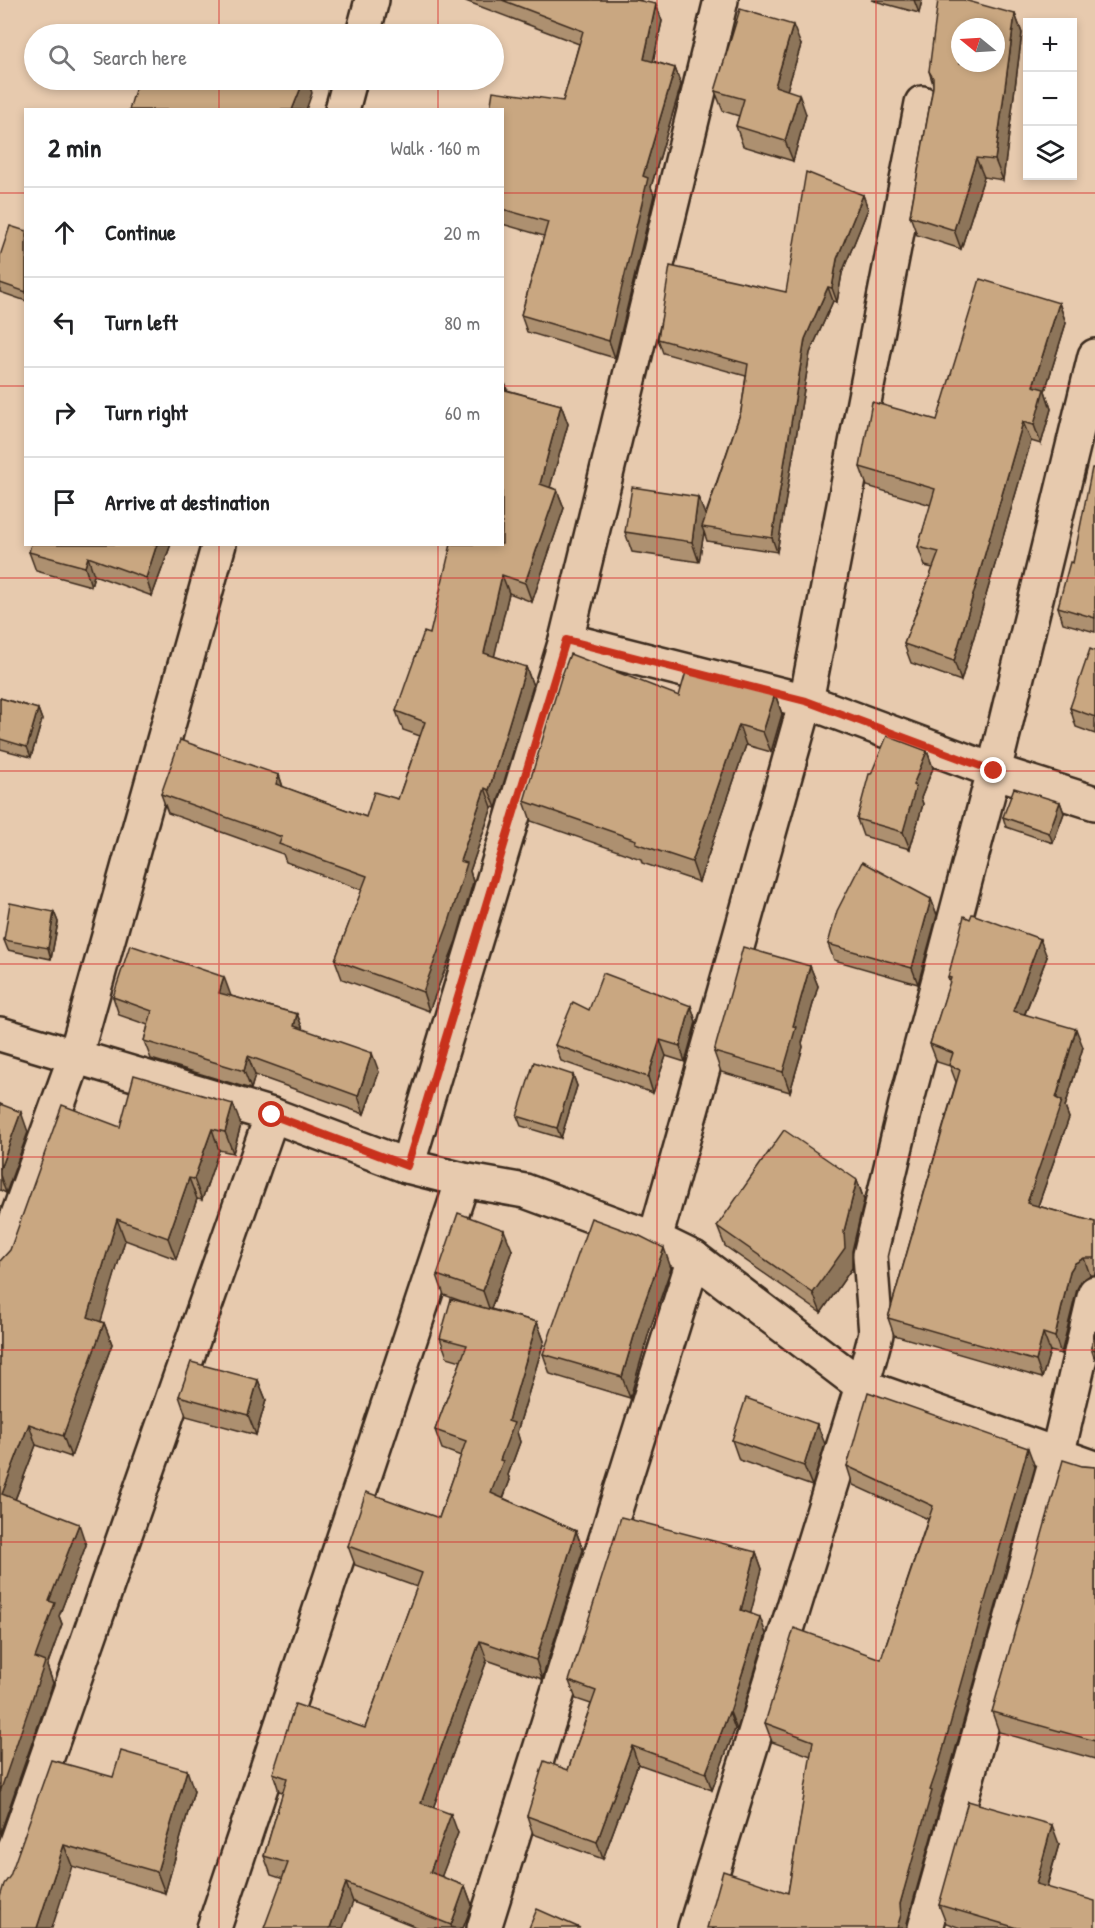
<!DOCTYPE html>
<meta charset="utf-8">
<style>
body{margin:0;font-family:"Patrick Hand",sans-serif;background:#f6f6f6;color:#202124}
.controls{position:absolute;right:18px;top:18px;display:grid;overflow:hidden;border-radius:0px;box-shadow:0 3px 9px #0003}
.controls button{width:54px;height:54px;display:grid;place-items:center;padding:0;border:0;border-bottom:2px solid #e0e0e0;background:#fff;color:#202124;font:30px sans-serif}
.compass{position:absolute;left:951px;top:18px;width:54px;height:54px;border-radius:50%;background:#fff;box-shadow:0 3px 9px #0003;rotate:288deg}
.stop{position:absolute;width:18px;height:18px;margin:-14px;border:4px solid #c8321e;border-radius:50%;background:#fff}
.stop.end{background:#c8321e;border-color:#fff;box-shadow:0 2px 6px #0008}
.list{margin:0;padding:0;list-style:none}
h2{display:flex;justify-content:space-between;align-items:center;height:78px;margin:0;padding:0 24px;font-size:26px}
h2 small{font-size:20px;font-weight:400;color:#757577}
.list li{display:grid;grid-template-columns:39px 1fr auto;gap:18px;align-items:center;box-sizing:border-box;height:90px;padding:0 24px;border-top:2px solid #e0e0e0}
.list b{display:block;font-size:22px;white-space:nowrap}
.list em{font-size:20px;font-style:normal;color:#757577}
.icon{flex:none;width:33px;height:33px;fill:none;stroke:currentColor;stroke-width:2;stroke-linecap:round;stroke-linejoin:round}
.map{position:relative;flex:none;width:1095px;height:1928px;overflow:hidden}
.search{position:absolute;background:#fff;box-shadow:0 3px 9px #0003;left:24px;top:24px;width:480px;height:66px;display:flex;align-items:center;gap:15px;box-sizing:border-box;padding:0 21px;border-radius:33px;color:#757577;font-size:22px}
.panel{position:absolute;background:#fff;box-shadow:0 3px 9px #0003;left:24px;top:108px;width:480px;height:438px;border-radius:0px}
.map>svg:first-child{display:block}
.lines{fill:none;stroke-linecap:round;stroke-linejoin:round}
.street-casing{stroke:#3b2a1e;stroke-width:38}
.street{stroke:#e7caae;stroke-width:33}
.wall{fill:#ad906f;stroke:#3b2a1e;stroke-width:1.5}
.shaded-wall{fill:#8d755a;stroke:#3b2a1e;stroke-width:1.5}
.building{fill:#c9a781;stroke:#3b2a1e;stroke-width:1.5;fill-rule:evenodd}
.route{stroke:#c8321e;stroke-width:8}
.grid{fill:none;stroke:#d62828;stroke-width:1.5;stroke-opacity:0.55}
</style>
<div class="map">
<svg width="1095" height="1928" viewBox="0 0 1095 1928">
<rect width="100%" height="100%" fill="#e7caae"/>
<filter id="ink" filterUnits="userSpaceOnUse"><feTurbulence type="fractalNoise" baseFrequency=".0167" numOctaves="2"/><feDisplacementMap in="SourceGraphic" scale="12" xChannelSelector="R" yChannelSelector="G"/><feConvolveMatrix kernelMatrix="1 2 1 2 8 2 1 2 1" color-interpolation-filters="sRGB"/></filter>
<g filter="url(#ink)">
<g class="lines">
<!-- street casing -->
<g class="street-casing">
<g id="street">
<path d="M363,34L372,0"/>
<path d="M342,110L350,80"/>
<path d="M1095,356L994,771L1095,803"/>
<path d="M0,1034L272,1115L407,1166L463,1180L525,1191L655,1239L694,1258L862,1386L876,1334L870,1255L906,1104L994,771L806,701L566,640"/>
<path d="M407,1166L566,640L721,0"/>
<path d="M655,1239L806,701L922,103"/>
<path d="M0,1265L75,1057L219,544"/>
<path d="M0,1891L272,1115"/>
<path d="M214,1928L463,1180"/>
<path d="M484,1928L694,1258"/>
<path d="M695,1928L862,1386L1095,1468"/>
<path d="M925,1928L1057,1456L1095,1293"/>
</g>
</g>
<!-- street -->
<use href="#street" class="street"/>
</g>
<!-- wall -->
<g class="wall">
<path d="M463,0H641L640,1L662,21L653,61L675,68L681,85L651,187L654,195L615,358L527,332L521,315L544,236L502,224V110L563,101L579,44Z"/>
<path d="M871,0H922L919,13Z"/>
<path d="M1015,14L1022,33L1003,180L984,177L961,249L917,235L910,216L933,87V84L929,71Z"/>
<path d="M801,45L787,90L806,114L793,161L743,146L736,126L739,116L723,111L715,91Z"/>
<path d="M863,195L868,209L842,273L837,302L833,301L810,353L777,552L707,541L704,532L699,562L632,552L625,532L698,497L705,516L741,411L746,376L663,353L658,339L786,292Z"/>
<path d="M26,231V301L0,292V256Z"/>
<path d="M1059,303L1066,323L1045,391L1051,409L1041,444L1031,441L961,681L911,663L904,644L933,568L925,566L918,547L931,505L867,486L860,467L937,420Z"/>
<path d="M506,386L507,390L561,405L568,424L550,487L557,490L564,508L532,602L509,593L494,656L526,667L533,686L496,808L492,807L470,871L473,882L456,941L429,1011L342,979L335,960L362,890L286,862L283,854L168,813L161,794L279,775L283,787L366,817L398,799L420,736L403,730L396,711L430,634Z"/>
<path d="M1095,468V632L1063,623L1058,607L1073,563Z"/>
<path d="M171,544L152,596L94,575L91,586L36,571L29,552Z"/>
<path d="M1095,651V734L1076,727L1070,708Z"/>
<path d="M775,694L782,714L771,752L746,745L699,882L642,863L641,859L531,821L524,801L679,696Z"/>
<path d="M0,698L38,709L42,720L31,757L0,749Z"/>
<path d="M927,751L933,768L921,798L923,804L910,849L863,836L857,819L871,774Z"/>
<path d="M1060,802L1064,813L1053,843L1006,827L1003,817Z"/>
<path d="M931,899L937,915L918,984L834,960L828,944Z"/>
<path d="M54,912L58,922L51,959L8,950L4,940Z"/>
<path d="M1047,957L1025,1014L1083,1047L1065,1107L1069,1118L1038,1206L1095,1222V1275H1090L1081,1281L1077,1289L1061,1354L1050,1351L1042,1378L894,1335L888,1318L956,1082L950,1066L937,1062L930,1044L950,983L948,977Z"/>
<path d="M810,966L818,986L802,1043L803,1047L790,1092L721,1072L714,1052Z"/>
<path d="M231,996L297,1014L303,1029L379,1072L364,1114L255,1075L251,1089L151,1059L144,1041L148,1025L119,1015L113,997Z"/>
<path d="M691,1006L696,1022L685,1062L666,1056L653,1093L561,1061L555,1045L589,1010Z"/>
<path d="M573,1075L577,1086L561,1138L521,1126L517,1116Z"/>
<path d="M0,1104L28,1132L6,1193L0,1190Z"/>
<path d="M241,1125L233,1153L219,1150L202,1200L197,1199L176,1259L125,1240L100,1322L104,1323L112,1344L71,1457L36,1445L15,1500L86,1545L59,1616L62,1624L47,1666L53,1683L0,1834V1262L120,1127Z"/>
<path d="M857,1180L864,1200L852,1251V1268L821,1313L725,1246L717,1226Z"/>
<path d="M512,1250L491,1309L537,1322L544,1341L517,1432L520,1442L508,1475L510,1480L503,1498L576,1531L583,1550L542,1679L487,1660L433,1808L458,1833L441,1877L465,1886L472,1905L463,1928H419L353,1902L271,1875L264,1856L283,1792L279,1791L273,1773L365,1728L417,1587L355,1565L348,1546L439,1518L461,1456L442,1449L435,1430L461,1361L447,1357L440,1338L467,1303L444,1295L437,1275Z"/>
<path d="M671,1268L649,1332L630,1398L550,1374L543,1354Z"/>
<path d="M1095,1331V1360L1091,1348Z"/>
<path d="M258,1380L266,1400L256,1435L186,1416L179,1396Z"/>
<path d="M732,1440L825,1444L812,1486L739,1460Z"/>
<path d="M847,1466L1035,1467L946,1783L938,1807L939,1809L907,1923L788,1893L811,1756L772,1742L765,1723L881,1659L928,1519L853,1485Z"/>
<path d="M1082,1466L1095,1467V1759L999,1732L992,1712Z"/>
<path d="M756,1552L762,1569L750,1614L766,1634L737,1730L735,1729L712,1790L638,1764L603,1859L533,1834L527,1816L568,1770L591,1704L576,1699L569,1681Z"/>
<path d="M113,1777L194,1791L165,1893L72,1866L0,1928Z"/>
<path d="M1059,1844L1047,1887L1095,1928H961L946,1923L939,1905Z"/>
</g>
<!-- shaded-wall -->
<g class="shaded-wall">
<path d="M914,0H922L919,13Z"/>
<path d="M656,4L662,21L650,76L644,59Z"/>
<path d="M1015,14L1022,33L1003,180L995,160Z"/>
<path d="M793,25L801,45L782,107L775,86Z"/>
<path d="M675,68L681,85L651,187L654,195L615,358L609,341L643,176Z"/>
<path d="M304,80H308L312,93L306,110H292Z"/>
<path d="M799,94L806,114L793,161L785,141Z"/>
<path d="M976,158L984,177L961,249L954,230Z"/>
<path d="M863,195L868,209L842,273L837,302L832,288L837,259Z"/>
<path d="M828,287L833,301L810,353L777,552L772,538L805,339Z"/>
<path d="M1059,303L1066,323L1045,391L1051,409L1041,444L1034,425L1033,386Z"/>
<path d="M561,405L568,424L546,502L540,484Z"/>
<path d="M1023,422L1031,441L961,681L954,661Z"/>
<path d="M557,490L564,508L532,602L525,583Z"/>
<path d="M698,497L706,517L702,527L704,532L699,562L692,542Z"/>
<path d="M157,544H171L152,596L146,578Z"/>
<path d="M88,557L94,575L91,586L85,567Z"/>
<path d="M502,575L509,593L491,671L484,653Z"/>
<path d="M526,667L533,686L496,808L489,790Z"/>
<path d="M775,694L782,714L771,752L763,732Z"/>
<path d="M38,709L42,720L31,757L27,747Z"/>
<path d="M739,725L746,745L699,882L692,862Z"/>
<path d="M927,751L933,768L921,798L923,804L910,849L903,832L913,785Z"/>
<path d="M279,775L285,794L276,784Z"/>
<path d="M485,788L492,807L470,871L473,882L456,941L429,1011L423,992L460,861Z"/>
<path d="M1060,802L1064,813L1053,843L1049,833Z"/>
<path d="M931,899L937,915L918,984L912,968Z"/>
<path d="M54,912L58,922L51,959L48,948Z"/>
<path d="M1040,939L1047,957L1019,1028L1013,1011Z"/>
<path d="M810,966L818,986L802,1043L803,1047L790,1092L783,1072L793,1026Z"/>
<path d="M224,977L231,996L225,1012L219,993Z"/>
<path d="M691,1006L696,1022L685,1062L680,1046Z"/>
<path d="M297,1014L304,1032L294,1026Z"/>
<path d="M1076,1029L1083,1047L1065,1107L1069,1118L1033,1220L1027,1203Z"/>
<path d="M660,1040L666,1056L653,1093L648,1077Z"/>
<path d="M372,1053L379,1072L364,1114L358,1096Z"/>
<path d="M248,1056L255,1075L251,1089L244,1071Z"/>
<path d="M573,1075L577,1086L561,1138L557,1128Z"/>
<path d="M233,1104L241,1125L233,1153L225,1132Z"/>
<path d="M21,1112L28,1132L6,1193L0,1175V1169Z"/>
<path d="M212,1129L219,1150L202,1200L194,1179Z"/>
<path d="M189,1178L197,1199L176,1259L168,1238Z"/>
<path d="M857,1180L864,1200L852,1251V1268L821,1313L813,1293L844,1231Z"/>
<path d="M117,1219L125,1240L96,1338L88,1317Z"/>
<path d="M504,1230L512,1250L490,1311L483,1291Z"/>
<path d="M664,1248L671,1268L649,1332L630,1398L622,1377L641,1312Z"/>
<path d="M1084,1258L1090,1275L1081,1281L1077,1289L1061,1354L1055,1337L1070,1271L1075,1263Z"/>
<path d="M537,1322L544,1341L517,1432L520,1442L508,1475L510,1480L498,1512L491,1493L500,1460L508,1421Z"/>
<path d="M104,1323L112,1344L71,1457L63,1436Z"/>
<path d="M1043,1333L1050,1351L1042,1378L1036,1361Z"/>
<path d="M258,1380L266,1400L256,1435L248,1415Z"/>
<path d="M29,1424L36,1445L9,1515L2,1494Z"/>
<path d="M817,1424L825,1444L812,1486L804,1466Z"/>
<path d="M1028,1448L1035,1467L946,1783L938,1807L939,1809L907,1923V1928H897L900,1904L930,1790Z"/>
<path d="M79,1524L86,1545L59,1616L62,1624L47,1666L53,1683L0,1834V1792L49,1601Z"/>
<path d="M576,1531L583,1550L542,1679L536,1660Z"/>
<path d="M756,1552L762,1569L747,1628L741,1610Z"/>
<path d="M760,1617L766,1634L737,1730L730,1712Z"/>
<path d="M480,1641L487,1660L428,1822L421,1803Z"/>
<path d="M729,1712L735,1729L712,1790L706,1773Z"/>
<path d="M632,1746L638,1764L603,1859L597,1842Z"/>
<path d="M187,1770L194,1791L165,1893L157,1872Z"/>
<path d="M451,1814L458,1833L436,1891L430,1872Z"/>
<path d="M1052,1825L1059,1844L1042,1902L1036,1884Z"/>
<path d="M64,1845L72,1866L52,1928H37Z"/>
<path d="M346,1883L353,1902L343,1928H330Z"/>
<path d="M465,1886L472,1905L463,1928H452L451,1925Z"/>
</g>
<!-- building -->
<g class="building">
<path d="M502,0H636L656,4L644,59L675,68L643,176L648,178L609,341L521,315L548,222L502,209V110H490L493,91L563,101L583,31Z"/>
<path d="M938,0H964L1015,14L995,160L976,158L954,230L910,216L933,87V78L929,71ZM960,27H996V63H960Z"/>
<path d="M740,9L793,25L775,86L799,94L785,141L736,126L744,99L715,91Z"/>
<path d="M138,80H304L292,110H129Z"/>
<path d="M806,172L863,195L837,259L832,288L828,287L805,339L772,538L702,527L741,411L748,364L658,339L670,266L786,292Z"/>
<path d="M10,226L26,231V292L0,283V256Z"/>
<path d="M980,279L1059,303L1033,386L1044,389L1034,425L1023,422L954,661L904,644L939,552L918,547L935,489L860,467L872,402L937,420Z"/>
<path d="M502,385L506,386L505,390L561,405L540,484L557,490L525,583L502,575L484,653L526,667L489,790L485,788L460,861L467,863L449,922L423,992L335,960L367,876L279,844L282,837L161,794L180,740L279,775L276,784L366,817L374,792L398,799L425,722L396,711L424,632L430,634L451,544H502Z"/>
<path d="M1092,468H1095V618L1058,607L1070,562L1073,563Z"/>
<path d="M632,487L698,497L692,542L625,532Z"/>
<path d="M31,544H157L146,578L88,557L85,567L29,552Z"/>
<path d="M1090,649L1095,651V717L1070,708Z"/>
<path d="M570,654L679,696L686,672L775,694L763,732L739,725L692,862L635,843L636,840L524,801L561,678Z"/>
<path d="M0,698L38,709L27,747L0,739Z"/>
<path d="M887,736L927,751L913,785L916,786L903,832L857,819L869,774H871Z"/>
<path d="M1014,788L1060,802L1049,833L1003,817Z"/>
<path d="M862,862L931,899L912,968L828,944L837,911Z"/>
<path d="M10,903L54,912L48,948L4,940Z"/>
<path d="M972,914L1040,939L1013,1011L1076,1029L1056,1098L1062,1101L1027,1203L1095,1222V1258H1084L1075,1263L1070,1271L1055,1337L1043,1333L1036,1361L888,1318L960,1070L949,1065L953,1053L930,1044L951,978L948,977L964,916L970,919Z"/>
<path d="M130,945L224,977L219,993L297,1014L294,1026L372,1053L358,1096L248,1056L244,1071L144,1041L152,1011L113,997Z"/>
<path d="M743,947L810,966L793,1026L796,1027L783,1072L714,1052Z"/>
<path d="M603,973L691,1006L680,1046L660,1040L648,1077L555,1045L573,1002L589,1010Z"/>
<path d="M534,1062L573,1075L557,1128L517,1116Z"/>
<path d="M134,1075L233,1104L225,1132L212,1129L194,1179L189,1178L168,1238L117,1219L88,1317L104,1323L63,1436L29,1424L2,1494L79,1524L49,1601L55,1603L35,1658L45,1662L0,1792V1262L1,1260L10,1250L62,1105L120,1127Z"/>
<path d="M0,1104L21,1112L0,1169Z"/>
<path d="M784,1130L857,1180L844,1231L845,1248L813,1293L717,1226Z"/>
<path d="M458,1213L504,1230L483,1291L437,1275Z"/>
<path d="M591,1218L640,1236L664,1248L641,1312L622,1377L543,1354Z"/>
<path d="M451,1299L537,1322L508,1421L514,1423L500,1460L503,1461L491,1493L576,1531L536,1660L480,1641L421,1803L451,1814L430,1872L465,1886L451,1925L346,1883L330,1928H264L288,1863L264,1856L287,1778L273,1773L295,1704L365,1728L422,1573L348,1546L366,1492L439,1518L466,1441L435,1430L467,1345L440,1338Z"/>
<path d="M1095,1331V1350L1091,1348Z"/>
<path d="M191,1362L258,1380L248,1415L179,1396Z"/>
<path d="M868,1392L1028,1448L939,1764L930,1790L932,1791L900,1904L901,1915L897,1928H707L723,1871L788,1893L813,1741L765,1723L794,1628L881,1659L933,1506L847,1466Z"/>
<path d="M746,1398L817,1424L804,1466L732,1440Z"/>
<path d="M1063,1460L1082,1466L1095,1467V1741L992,1712Z"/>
<path d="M621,1517L756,1552L741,1610L760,1617L730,1712H729L706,1773L632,1746L597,1842L527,1816L544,1761L568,1770L596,1691L569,1681Z"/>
<path d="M121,1751L187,1770L157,1872L64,1845L37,1928H0V1897L4,1884L10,1876L51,1760L113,1777Z"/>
<path d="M968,1801L1052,1825L1036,1884L1095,1901V1928H1017L939,1905Z"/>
<path d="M537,1909L580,1928H529Z"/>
</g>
</g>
<g class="lines" filter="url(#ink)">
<!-- route -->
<path class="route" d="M272,1115L407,1166L566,640L806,701L994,771"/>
</g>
<!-- grid -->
<path class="grid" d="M219,0V34M438,0V34M657,0V1928M876,0V1928M219,80V110M438,80V110M0,193H26M502,193H1095M0,386H26M502,386H1095M219,544V1928M438,544V1928M0,578H1095M0,771H1095M0,964H1095M0,1157H1095M0,1350H1095M0,1542H1095M0,1735H1095"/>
</svg>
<div class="controls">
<button>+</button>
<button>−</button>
<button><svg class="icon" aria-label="layers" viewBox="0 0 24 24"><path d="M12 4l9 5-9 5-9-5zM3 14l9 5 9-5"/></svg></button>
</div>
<svg class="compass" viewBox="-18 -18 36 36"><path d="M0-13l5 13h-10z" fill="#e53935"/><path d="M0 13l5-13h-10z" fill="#757577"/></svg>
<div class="stop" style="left:272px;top:1115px"></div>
<div class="stop end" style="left:994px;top:771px"></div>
<div class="search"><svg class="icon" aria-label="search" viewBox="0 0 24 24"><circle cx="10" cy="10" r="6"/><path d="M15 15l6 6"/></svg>Search here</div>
<section class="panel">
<h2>2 min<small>Walk · 160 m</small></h2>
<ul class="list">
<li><svg class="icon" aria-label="ahead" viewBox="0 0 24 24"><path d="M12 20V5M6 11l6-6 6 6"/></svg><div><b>Continue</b></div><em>20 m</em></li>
<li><svg class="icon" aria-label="left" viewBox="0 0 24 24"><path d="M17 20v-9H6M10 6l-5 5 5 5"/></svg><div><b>Turn left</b></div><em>80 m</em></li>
<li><svg class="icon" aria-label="right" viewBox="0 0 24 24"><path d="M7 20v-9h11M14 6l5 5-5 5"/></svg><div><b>Turn right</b></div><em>60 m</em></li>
<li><svg class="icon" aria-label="arrive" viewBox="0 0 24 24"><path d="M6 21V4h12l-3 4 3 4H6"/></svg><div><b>Arrive at destination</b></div></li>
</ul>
</section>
</div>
